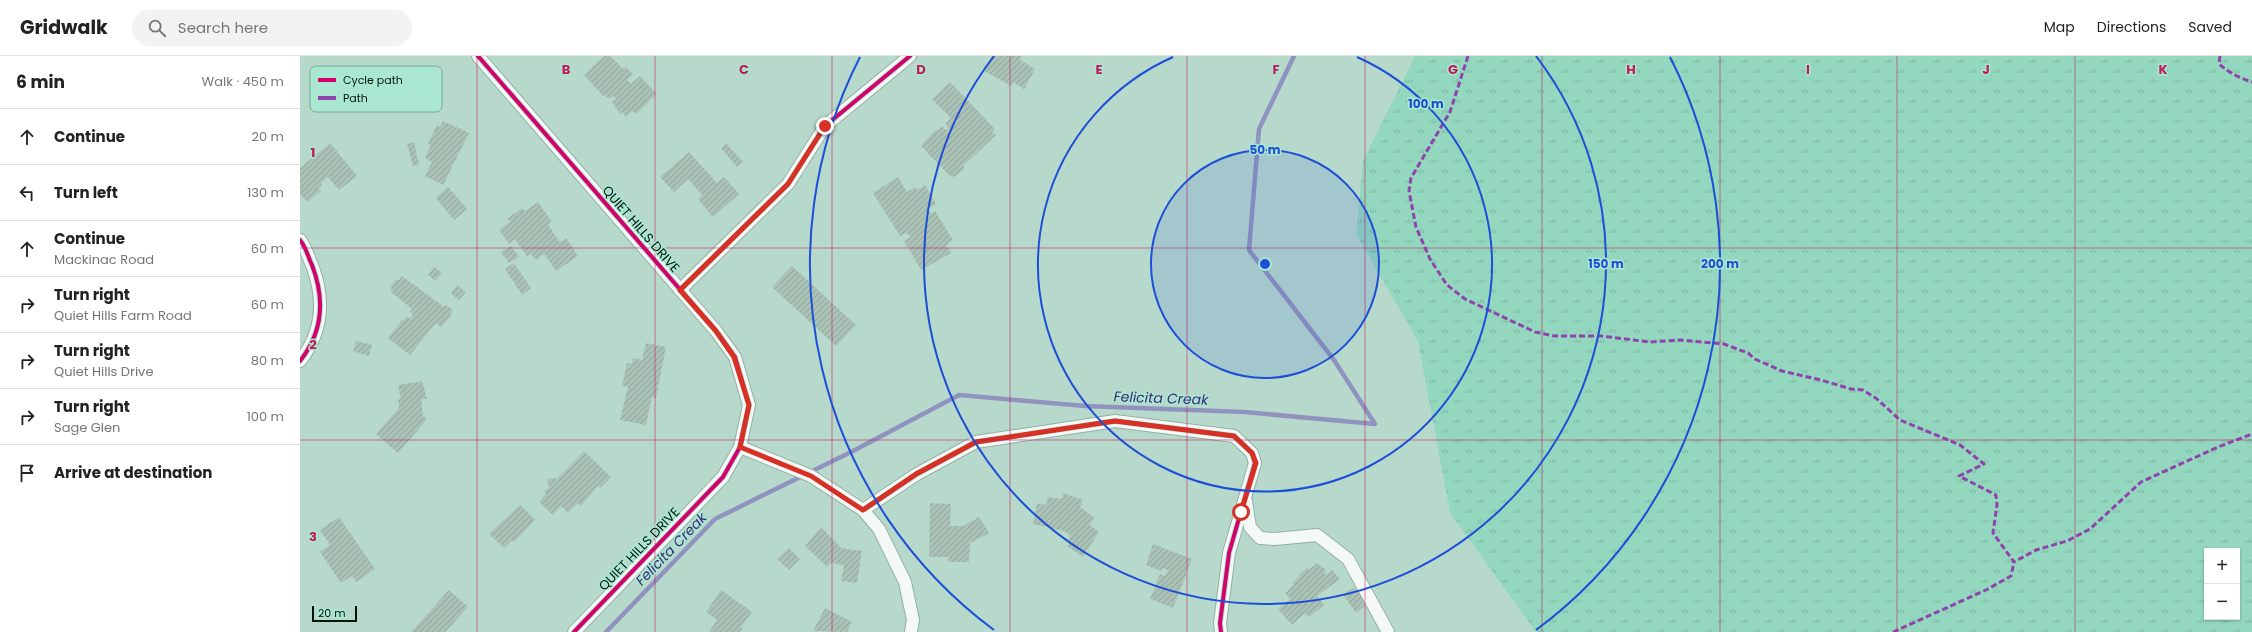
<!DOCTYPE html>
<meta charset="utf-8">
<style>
body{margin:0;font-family:Poppins,sans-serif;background:#f2f2f2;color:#222}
.controls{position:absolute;right:12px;bottom:12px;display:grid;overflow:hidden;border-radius:0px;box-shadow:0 1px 3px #0004}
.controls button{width:36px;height:36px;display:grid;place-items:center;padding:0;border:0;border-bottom:1px solid #e0e0e0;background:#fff;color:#222;font:20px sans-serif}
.scale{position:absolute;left:12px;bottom:10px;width:45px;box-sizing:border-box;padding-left:4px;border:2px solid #00150d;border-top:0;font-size:11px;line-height:14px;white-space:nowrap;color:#00150d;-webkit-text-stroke:3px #a9e7d0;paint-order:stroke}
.stop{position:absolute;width:12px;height:12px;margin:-9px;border:3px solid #d93025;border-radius:50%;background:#fff}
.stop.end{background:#d93025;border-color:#fff;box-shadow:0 1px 4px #0008}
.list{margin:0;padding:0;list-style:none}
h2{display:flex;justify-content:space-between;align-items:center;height:52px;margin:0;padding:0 16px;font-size:17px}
h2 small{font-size:13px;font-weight:400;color:#767676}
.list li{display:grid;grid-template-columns:26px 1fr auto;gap:12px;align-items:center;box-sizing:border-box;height:56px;padding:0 16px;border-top:1px solid #e0e0e0}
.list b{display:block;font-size:15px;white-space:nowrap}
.list p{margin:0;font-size:13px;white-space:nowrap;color:#767676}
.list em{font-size:13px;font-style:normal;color:#767676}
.icon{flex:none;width:22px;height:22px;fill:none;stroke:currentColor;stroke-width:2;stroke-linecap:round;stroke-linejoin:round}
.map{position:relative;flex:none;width:1952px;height:576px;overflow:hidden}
header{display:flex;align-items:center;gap:24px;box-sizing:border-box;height:56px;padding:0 20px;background:#fff;border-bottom:1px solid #e0e0e0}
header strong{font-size:19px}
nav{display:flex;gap:22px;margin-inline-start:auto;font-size:14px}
.search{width:280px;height:36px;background:#f2f2f2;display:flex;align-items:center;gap:10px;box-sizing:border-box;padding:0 14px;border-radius:22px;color:#767676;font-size:15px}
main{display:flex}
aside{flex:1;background:#fff}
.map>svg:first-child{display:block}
.grass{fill:url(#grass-tufts);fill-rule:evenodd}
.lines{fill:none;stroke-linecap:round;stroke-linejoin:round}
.stream{stroke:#9093bf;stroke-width:4.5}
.building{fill:url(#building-hatch)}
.minor-casing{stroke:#93afa4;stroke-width:14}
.minor{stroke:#f4f9f7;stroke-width:12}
.quiet{stroke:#8e44ad;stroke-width:3;stroke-dasharray:6 3;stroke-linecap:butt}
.cycleway-casing{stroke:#a9e7d0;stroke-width:6}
.cycleway{stroke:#d6006c;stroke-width:4}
.route{stroke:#d93025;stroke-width:5}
.grid{fill:none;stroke:#c2185b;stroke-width:1;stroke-opacity:0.55}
.ring{fill:none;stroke:#1d4ed8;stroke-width:2}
.labels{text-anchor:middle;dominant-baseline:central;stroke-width:3;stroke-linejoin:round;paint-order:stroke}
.street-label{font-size:13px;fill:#00150d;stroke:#a9e7d0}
.water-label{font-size:14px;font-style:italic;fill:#3d297b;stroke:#a9e7d0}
.key{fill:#a9e7d0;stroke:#76a896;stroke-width:1}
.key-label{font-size:11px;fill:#00150d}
.grid-label{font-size:13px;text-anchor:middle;font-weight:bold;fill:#c2185b;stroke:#a9e7d0;stroke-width:3;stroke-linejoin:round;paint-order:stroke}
.centre{fill:#1d4ed8;stroke:#a9e7d0;stroke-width:2}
.ring-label{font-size:12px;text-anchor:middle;font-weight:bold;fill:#1d4ed8;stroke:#a9e7d0;stroke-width:3;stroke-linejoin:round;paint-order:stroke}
</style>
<header>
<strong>Gridwalk</strong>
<div class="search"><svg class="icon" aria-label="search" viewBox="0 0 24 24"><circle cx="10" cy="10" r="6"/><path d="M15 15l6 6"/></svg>Search here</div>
<nav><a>Map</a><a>Directions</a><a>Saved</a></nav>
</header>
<main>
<aside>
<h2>6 min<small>Walk · 450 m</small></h2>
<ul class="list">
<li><svg class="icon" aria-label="ahead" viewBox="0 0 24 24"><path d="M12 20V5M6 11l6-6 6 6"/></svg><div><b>Continue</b></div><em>20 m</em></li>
<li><svg class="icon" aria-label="left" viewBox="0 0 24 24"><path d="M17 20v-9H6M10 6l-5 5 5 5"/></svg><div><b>Turn left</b></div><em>130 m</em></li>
<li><svg class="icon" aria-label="ahead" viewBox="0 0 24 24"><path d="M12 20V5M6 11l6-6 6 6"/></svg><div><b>Continue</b><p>Mackinac Road</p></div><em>60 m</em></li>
<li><svg class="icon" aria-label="right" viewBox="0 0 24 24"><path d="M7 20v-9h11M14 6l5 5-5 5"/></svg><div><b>Turn right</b><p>Quiet Hills Farm Road</p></div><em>60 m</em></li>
<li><svg class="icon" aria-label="right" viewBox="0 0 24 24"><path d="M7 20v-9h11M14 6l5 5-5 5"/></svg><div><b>Turn right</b><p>Quiet Hills Drive</p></div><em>80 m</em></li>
<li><svg class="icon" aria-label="right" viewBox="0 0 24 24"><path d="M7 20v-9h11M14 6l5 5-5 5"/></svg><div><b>Turn right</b><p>Sage Glen</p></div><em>100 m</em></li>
<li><svg class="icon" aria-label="arrive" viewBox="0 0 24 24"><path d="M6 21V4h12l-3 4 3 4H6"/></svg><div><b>Arrive at destination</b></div></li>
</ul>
</aside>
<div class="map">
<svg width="1952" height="576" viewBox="0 0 1952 576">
<defs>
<pattern id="grass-tufts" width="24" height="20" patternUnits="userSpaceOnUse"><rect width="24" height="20" fill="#94d7bf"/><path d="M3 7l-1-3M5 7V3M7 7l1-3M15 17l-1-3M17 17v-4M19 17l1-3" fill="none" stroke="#7eb8a3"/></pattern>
<pattern id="building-hatch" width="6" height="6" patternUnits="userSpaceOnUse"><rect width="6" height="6" fill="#aac1b5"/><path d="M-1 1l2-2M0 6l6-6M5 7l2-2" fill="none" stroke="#90a59a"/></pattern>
</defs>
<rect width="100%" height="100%" fill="#b7d9cc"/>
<!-- grass -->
<path class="grass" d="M1115,0H1952V576H1236L1150,457L1118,285L1056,178L1063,105ZM1907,495H1937V561H1907Z"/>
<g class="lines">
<!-- stream -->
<path class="stream" d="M306,576L415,463L553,395L659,339L785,350L944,356L1075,368L1034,304L949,194L959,73L994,0"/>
</g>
<!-- building -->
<g class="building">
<path d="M304,0H310L323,13L326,11L333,18L327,24L331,28L340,20L357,38L336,58L332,55L326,61L322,56L320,58L312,46L316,43L313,40L309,43L305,38L303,40L284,19Z"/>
<path d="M692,0H722L720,4L735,13L724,33L713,26L711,30L683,14Z"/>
<path d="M650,26L695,73L692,76L696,79L664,109V113L656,120L651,121L621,90L636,73L637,75L642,70L646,74L649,72L645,68L651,62L632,43Z"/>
<path d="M143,65L169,77L143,129L125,120L132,106L125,102L131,89L128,88L137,69L140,71Z"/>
<path d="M114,86L119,109L113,110L107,88Z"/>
<path d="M30,87L57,120L39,134L28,121L21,127L22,129L18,132L21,135L7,146L0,138V112Z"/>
<path d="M426,87L443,106L437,111L421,92Z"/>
<path d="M389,96L417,127L424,121L439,138L413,161L398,143L402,139L388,123L374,136L360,121Z"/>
<path d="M598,121L607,136L615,131L617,134L625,129L636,148L628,153L631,158L635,155L653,184L646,189L651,197L621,214L604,185L610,181L607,177L600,180L573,137Z"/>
<path d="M148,131L167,153L154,164L136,142Z"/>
<path d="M238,146L252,166L248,169L260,186L266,182L278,200L256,215L244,198L236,204L231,198L227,200L215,183L209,188L199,174L210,166L207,163L222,152L225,155Z"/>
<path d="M211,190L219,201L209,207L201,196Z"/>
<path d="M214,207L231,232L222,239L205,213Z"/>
<path d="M492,210L556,269L536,290L472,231Z"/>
<path d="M134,211L142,217L135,225L128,219Z"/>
<path d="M102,220L144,251L146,249L153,254L150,258L152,259L141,271L136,267L110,299L88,282L102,264L103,265L107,260L110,263L113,259L110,256L112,253L90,235L92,232L90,231L97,223L99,224Z"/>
<path d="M157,229L166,236L159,244L151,237Z"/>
<path d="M56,285L72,289L69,300L53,295Z"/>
<path d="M346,287L366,291L356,342L352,341L346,369L320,364L328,331L322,330L327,307L332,308L333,302L342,304Z"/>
<path d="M122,325L127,343H121L123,360L127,363L98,397L76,378L99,352L98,343H101L98,329Z"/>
<path d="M284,395L311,421L300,432L298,430L281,450L278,447L268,457L261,450L253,459L239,446L246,438L244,436L249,431L247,425L250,422L257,423Z"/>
<path d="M763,437L783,444L780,451L795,462L789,468L799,476L783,501L767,490L770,485L768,483L771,480L764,475L733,468L737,447L746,449L748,441L762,443Z"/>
<path d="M630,447L651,448L650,470H663L679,461L689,477L670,487L669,506H648L649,501H629Z"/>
<path d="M220,449L235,464L214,486L212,484L204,492L189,478Z"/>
<path d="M39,461L75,513L56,526L52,520L41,527L20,496L30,489L20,474Z"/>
<path d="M521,471L541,492L562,495L557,527L541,525L544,509L530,507L527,511L505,490Z"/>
<path d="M853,488L892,503L873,552L850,543L860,518L865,520L868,514L862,512L861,515L846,509Z"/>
<path d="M489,492L500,503L489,514L477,503Z"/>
<path d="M1017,507L1026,514L1024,516L1026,519L1032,514L1040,523L1017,540L1024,549L1009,561L1005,557L992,569L978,553L990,543L985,537L994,529L992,527L1000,520L999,519L1008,511L1009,514Z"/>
<path d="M1054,531L1067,548L1056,557L1043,539Z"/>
<path d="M149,534L168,551L145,576H111Z"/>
<path d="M421,534L452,556L441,571L443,572L440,576H409L417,564L406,556Z"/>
<path d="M525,552L552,566L547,576L513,575Z"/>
</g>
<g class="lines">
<!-- minor casing -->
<g class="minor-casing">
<g id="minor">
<path d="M178,0L416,275L435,301L449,349L440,391L423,421L274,576"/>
<path d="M0,184C6,191 8,201 12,209C25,243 23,276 0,305"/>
<path d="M380,234L488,128L525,70L610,0"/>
<path d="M440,391L511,420L563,454L579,473L605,526L613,564L611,576"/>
<path d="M946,445L950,471L960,482L975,483L1017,479L1048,503L1088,576"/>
<path d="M563,454L617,418L676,386L815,365L934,380L952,397L955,407L929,497L920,567L921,576"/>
</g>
</g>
<!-- minor -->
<use href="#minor" class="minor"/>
<!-- quiet -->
<g class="quiet">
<path d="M1168,0L1150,56L1111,122L1109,135L1116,171L1130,203L1147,229L1165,243L1235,276L1254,280H1301L1350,286L1380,284L1424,288L1448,297L1455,303L1482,315L1521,324L1551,333L1563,334L1577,343L1600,364L1660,389L1684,408L1659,420L1696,439L1697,449L1693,477L1714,506L1736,494L1767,485L1790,473L1841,426L1918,391L1952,378"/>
<path d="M1920,0L1919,8C1930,17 1939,22 1952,26"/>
<path d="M1593,576L1686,534L1711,520L1714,506"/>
</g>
<!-- cycleway casing -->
<g class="cycleway-casing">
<g id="cycleway">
<path d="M178,0L416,275L435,301L449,349L440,391L423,421L274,576"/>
<path d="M0,184C6,191 8,201 12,209C25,243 23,276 0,305"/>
<path d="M380,234L488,128L525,70L610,0"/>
<path d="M563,454L617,418L676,386L815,365L934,380L952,397L955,407L929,497L920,567L921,576"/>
</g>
</g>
<!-- cycleway -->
<use href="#cycleway" class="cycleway"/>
</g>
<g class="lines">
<!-- route -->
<path class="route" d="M525,70L488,128L380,234L416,275L434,301L449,349L440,391L511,420L563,454L616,418L676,386L815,365L934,380L952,397L956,407L941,456"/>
</g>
<!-- grid -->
<path class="grid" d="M177,0V576M355,0V576M532,0V576M710,0V576M887,0V576M1065,0V576M1242,0V576M1420,0V576M1597,0V576M1775,0V576M0,192H1952M0,384H1952"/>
<!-- distance rings -->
<circle cx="965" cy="208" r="114" fill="#1d4ed8" fill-opacity=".12"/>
<g class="ring">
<circle cx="965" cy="208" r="114"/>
<path d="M1057 1A227 227 0 1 1 873 1"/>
<path d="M1236 0A341 341 0 1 1 694 0"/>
<path d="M694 574A455 455 0 0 1 560 1M1370 1A455 455 0 0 1 1236 574"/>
</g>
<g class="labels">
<!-- street labels -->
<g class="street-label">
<text transform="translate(341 173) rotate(49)">QUIET HILLS DRIVE</text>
<text transform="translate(339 493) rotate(-46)">QUIET HILLS DRIVE</text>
</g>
<!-- water labels -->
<g class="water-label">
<text transform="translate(861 342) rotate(2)">Felicita Creak</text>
<text transform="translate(371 493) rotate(-46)">Felicita Creak</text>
</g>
</g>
<!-- legend -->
<rect x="10" y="10" width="132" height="46" rx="6" class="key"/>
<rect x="18" y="22" width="18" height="4" fill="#d6006c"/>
<rect x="18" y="40" width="18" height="4" fill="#8e44ad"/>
<g class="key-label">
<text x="43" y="28">Cycle path</text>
<text x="43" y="46">Path</text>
</g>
<g class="grid-label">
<text x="266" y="18">B</text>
<text x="444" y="18">C</text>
<text x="621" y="18">D</text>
<text x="799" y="18">E</text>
<text x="976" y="18">F</text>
<text x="1153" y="18">G</text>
<text x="1331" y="18">H</text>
<text x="1508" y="18">I</text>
<text x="1686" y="18">J</text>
<text x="1863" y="18">K</text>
<text x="13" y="101">1</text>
<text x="13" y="293">2</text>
<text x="13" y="485">3</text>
</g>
<circle cx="965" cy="208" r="6" class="centre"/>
<g class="ring-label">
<text x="1126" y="52">100 m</text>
<text x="965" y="98">50 m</text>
<text x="1306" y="212">150 m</text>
<text x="1420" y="212">200 m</text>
</g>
</svg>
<div class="controls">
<button>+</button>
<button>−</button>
</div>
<div class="scale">20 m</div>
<div class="stop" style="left:941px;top:456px"></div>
<div class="stop end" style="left:525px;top:70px"></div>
</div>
</main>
